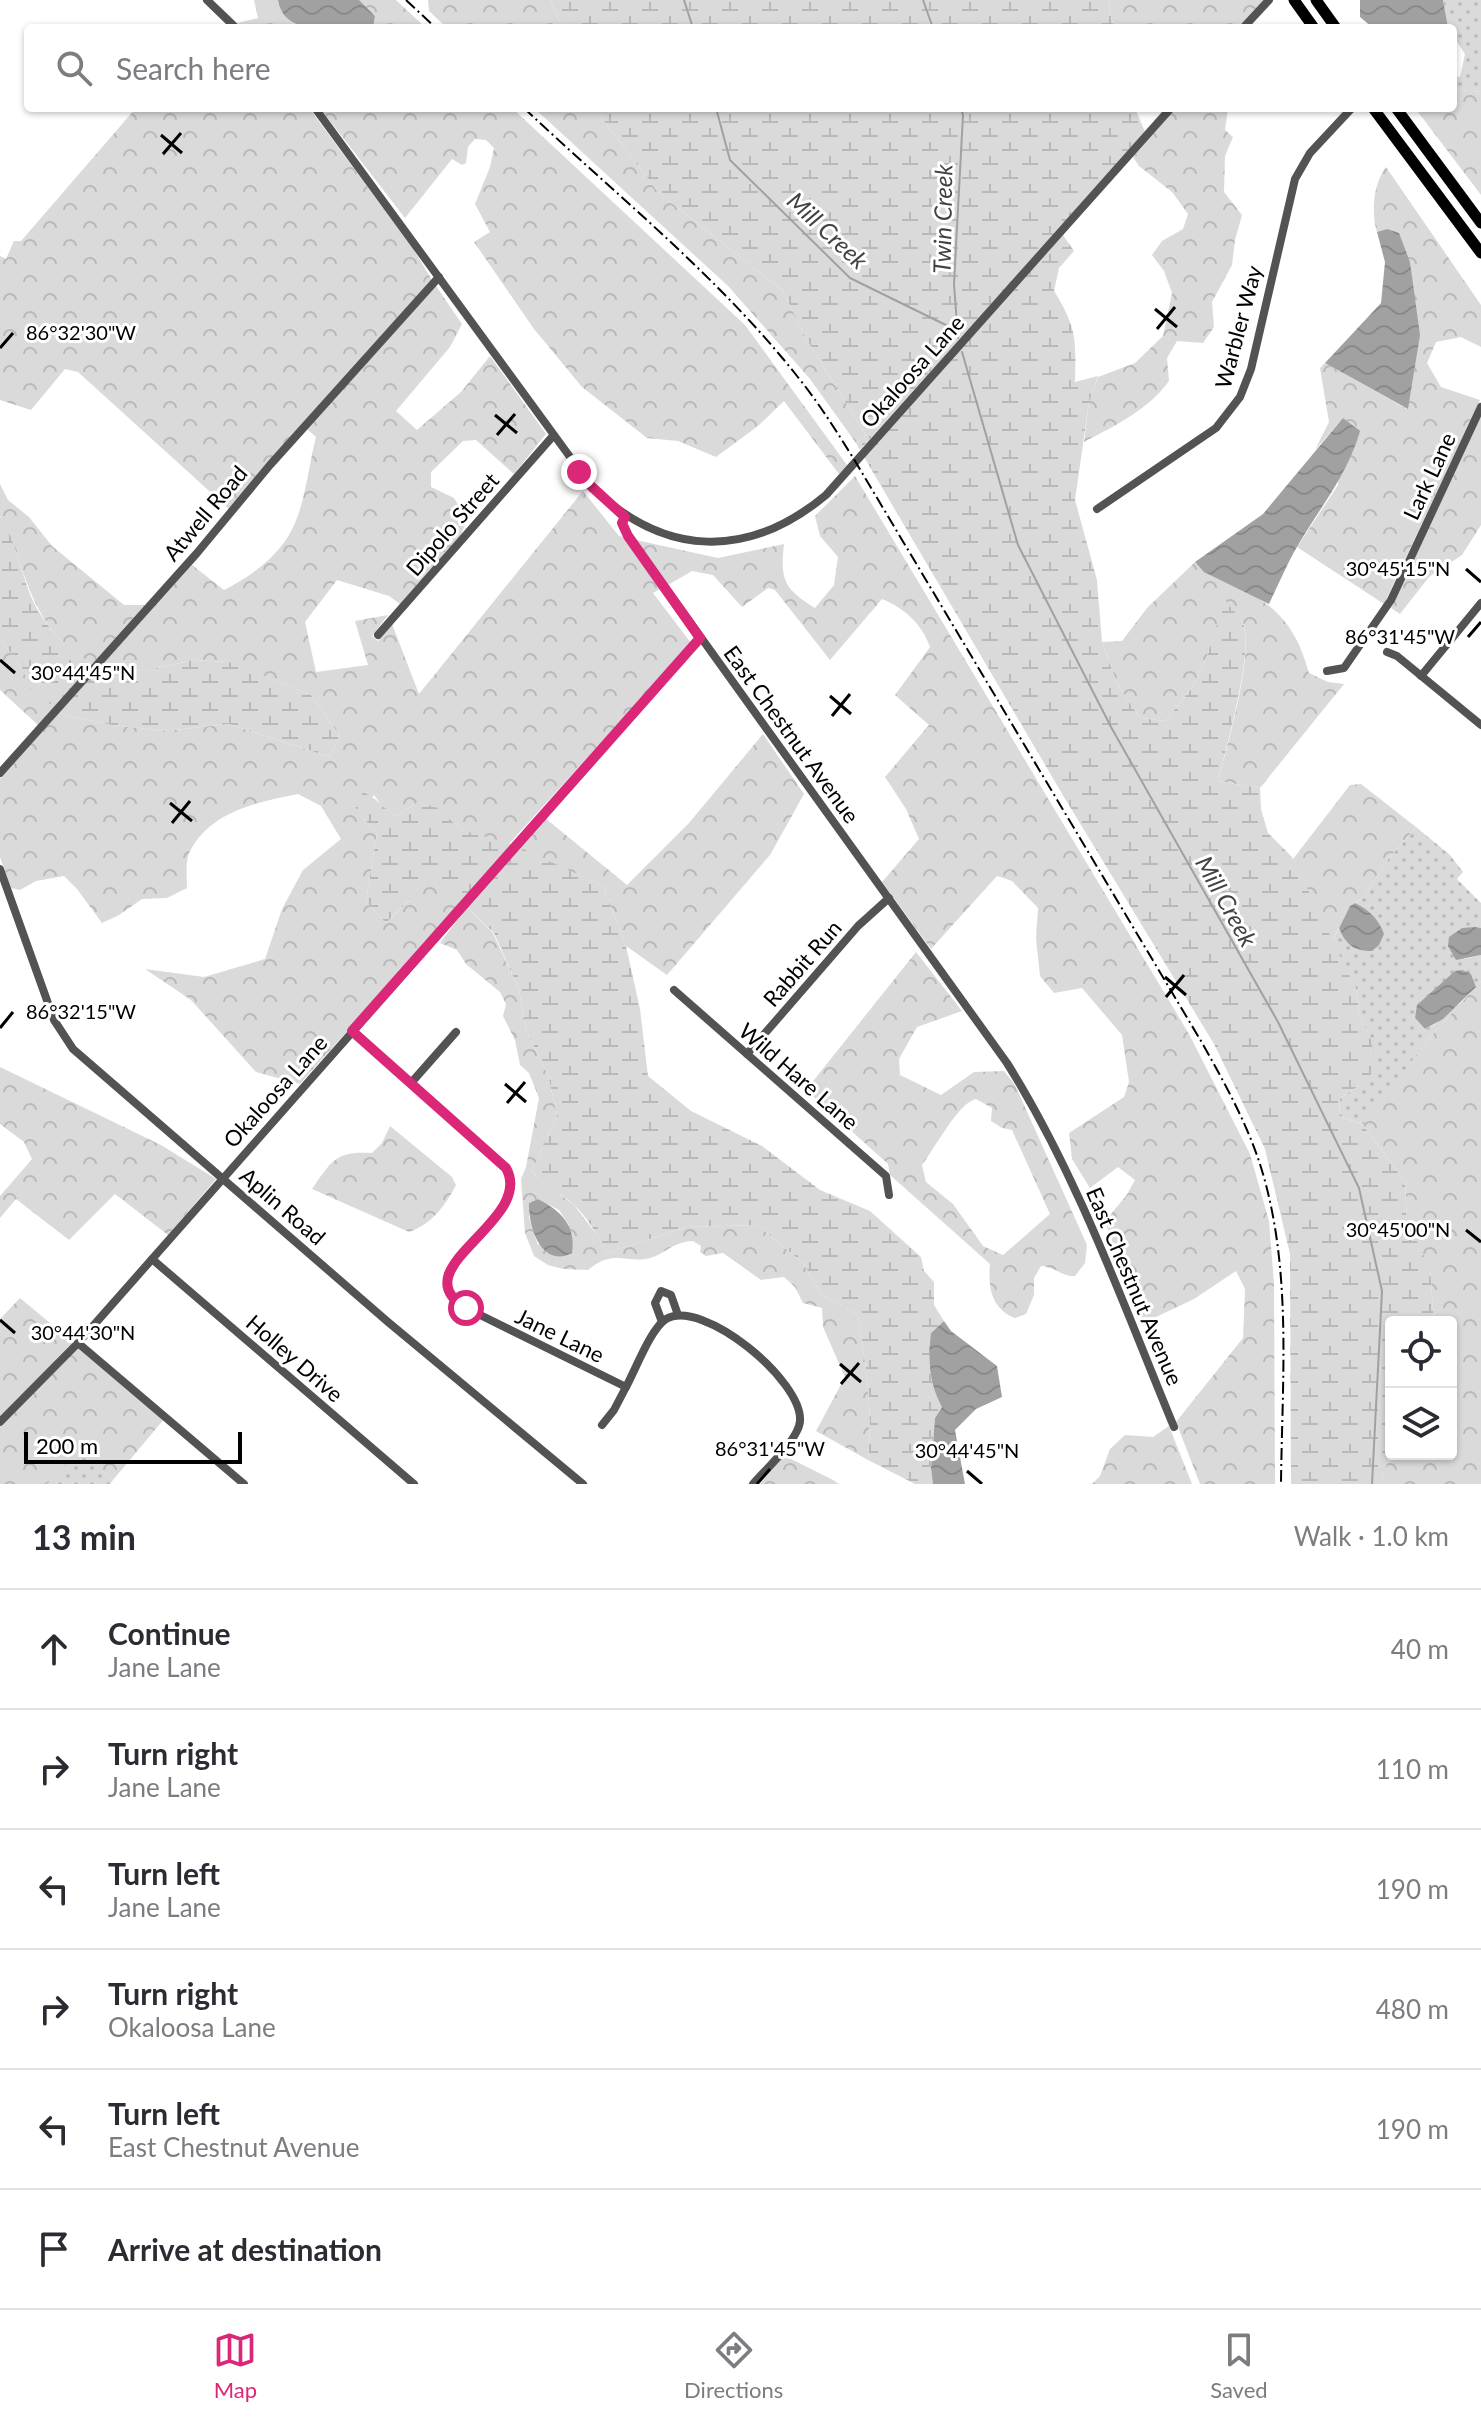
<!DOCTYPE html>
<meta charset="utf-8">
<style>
body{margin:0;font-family:Lato,sans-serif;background:#f2f2f3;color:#2b2b33}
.controls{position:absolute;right:24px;bottom:24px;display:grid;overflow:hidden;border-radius:8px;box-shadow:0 2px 6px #0004}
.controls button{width:72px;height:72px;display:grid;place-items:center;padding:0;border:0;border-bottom:2px solid #e1e1e2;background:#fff;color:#2b2b33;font:40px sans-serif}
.scale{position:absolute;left:24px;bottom:20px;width:218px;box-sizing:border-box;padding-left:8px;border:4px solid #000;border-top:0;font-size:22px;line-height:28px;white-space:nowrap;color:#000;-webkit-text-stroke:6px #fff;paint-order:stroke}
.stop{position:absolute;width:24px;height:24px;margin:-18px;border:6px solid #db2777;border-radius:50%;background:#fff}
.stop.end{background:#db2777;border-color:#fff;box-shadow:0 2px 8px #0008}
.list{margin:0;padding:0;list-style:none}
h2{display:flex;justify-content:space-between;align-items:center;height:104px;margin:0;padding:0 32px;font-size:34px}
h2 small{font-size:26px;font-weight:400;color:#7c7c81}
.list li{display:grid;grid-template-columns:52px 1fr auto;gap:24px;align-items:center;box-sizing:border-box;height:120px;padding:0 32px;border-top:2px solid #e1e1e2}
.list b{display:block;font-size:30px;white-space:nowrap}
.list p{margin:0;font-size:26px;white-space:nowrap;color:#7c7c81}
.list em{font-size:26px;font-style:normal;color:#7c7c81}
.icon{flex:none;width:44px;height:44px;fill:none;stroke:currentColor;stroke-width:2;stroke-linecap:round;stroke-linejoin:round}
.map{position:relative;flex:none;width:1481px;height:1484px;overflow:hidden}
.search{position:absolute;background:#fff;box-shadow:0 2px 6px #0004;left:24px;right:24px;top:24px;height:88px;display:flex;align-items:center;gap:20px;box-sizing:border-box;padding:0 28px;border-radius:8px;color:#7c7c81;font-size:30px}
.sheet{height:824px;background:#fff}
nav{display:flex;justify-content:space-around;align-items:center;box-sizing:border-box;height:112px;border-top:2px solid #e1e1e2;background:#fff;font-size:22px;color:#7c7c81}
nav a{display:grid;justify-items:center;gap:4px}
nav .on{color:#db2777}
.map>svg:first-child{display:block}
.grass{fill:url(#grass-dots)}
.forest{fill:url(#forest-crowns);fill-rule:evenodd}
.wetland{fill:url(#wetland-marsh)}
.water{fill:url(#water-waves)}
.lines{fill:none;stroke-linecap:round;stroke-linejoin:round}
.stream{stroke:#a1a1a1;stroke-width:2}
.minor{stroke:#535353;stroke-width:8}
.major{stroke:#000;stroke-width:11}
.rail{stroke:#000;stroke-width:2;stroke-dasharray:12 4 2 4;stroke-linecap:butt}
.route{stroke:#db2777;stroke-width:10}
.ticks{fill:none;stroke:#000;stroke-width:3}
.labels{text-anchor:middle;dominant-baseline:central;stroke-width:6;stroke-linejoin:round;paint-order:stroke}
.street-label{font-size:22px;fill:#000;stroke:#fff}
.water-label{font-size:24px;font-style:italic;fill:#424242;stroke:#fff}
.ticks-label{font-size:20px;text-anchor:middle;fill:#000;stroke:#fff;stroke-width:6;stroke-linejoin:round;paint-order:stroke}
</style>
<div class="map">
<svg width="1481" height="1484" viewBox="0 0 1481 1484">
<defs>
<pattern id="grass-dots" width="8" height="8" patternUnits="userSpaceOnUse" patternTransform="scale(2)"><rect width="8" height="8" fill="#dadada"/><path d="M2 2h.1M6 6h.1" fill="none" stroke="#b9b9b9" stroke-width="1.8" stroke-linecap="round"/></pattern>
<pattern id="forest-crowns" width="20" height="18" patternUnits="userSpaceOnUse" patternTransform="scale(2)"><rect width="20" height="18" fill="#dadada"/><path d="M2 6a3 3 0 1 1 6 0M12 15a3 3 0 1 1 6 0" fill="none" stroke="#b9b9b9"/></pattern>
<pattern id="wetland-marsh" width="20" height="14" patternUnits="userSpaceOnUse" patternTransform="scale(2)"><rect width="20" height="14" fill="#dadada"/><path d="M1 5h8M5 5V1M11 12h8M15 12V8" fill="none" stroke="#b9b9b9"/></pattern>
<pattern id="water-waves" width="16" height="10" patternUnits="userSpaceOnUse" patternTransform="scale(2)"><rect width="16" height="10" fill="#a1a1a1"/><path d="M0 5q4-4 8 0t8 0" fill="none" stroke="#898989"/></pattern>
</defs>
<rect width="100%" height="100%" fill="#fff"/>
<!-- grass -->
<g class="grass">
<path d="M1443,0H1481V92L1453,89V76L1460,77L1465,54L1453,36V28L1447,26Z"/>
<path d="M1416,827L1450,855L1463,872L1457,879L1481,903V928L1475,927L1464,959L1481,955V981L1476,987L1471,974L1449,977L1418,1005L1415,1018L1425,1029L1434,1025L1464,1000L1427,1041L1364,1125L1339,1116L1340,1098L1360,1085L1371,1040L1360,1018L1356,989L1331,943L1339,928L1342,934L1357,904L1355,903L1365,896L1389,858Z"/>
<path d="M79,1451L113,1480L110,1484H47Z"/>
</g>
<!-- forest -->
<g class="forest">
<path d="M254,0H278C280,14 290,22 302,28H242L237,23L258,18Z"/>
<path d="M359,0H396L426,28H373L375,16Z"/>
<path d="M428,0H550L563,28H447L429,11Z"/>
<path d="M1110,0H1264L1238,28H1114L1109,8Z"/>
<path d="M1453,89L1481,92V195L1415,108H1453Z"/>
<path d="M136,108H309L412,247L432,280L229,509L78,372L65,369L31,410L0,400V256L6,259L14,241H21Z"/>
<path d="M320,108H512L745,325L847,465L839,474L784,401L758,426L716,457L678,441L647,438L582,387L534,329L474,242L490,232L475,204L490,167L494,148L486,140L475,139L468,147L466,163L462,165L452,159L405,218Z"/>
<path d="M534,108H594L658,192L783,291L807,340L866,435L856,443L810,379L728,286Z"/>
<path d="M1176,108H1228L1225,130L1233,137L1225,156L1224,192L1242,215L1235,240L1232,265L1212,302L1214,327L1203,343L1177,341L1167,358L1169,381C1148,410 1116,425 1084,442L1089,401L1098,377L1135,363L1163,336L1172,293L1164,271L1152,255L1162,241L1183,229L1188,214L1172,192L1139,166L1133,157Z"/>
<path d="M1386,167L1481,305V347L1461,337L1436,342L1427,363L1441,387L1480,400L1384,604L1297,547L1338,485L1343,418L1315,450L1329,422L1320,368L1325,363L1407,409L1413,291L1410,262L1387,229L1377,232C1371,213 1373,184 1386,167Z"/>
<path d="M436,286L462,324L450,347L396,411L417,430L461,392L490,356L546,434L514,474L476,440L463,441L431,472V487L454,498L467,519L461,535L400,604L389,596L337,580L305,622L316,672L368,665L355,621L388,615L372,636L378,641L392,624L419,694L583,491L619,536L624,537L660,589L653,593L691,643L508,845L461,830L437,808L419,802L396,816L384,809L374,795L360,815L377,832L366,902L386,923L409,900L424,878L461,903L300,1084L256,1072L191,1000L145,969L204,977L265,959L282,909L303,870L341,839L321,806L298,794C258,802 211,811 190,851C185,861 187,877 187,888L167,898L142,899L119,915L102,923L77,889L64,876L36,881L20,890L11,888L0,857V779L60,711L65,715L112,725L165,731L229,724L330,757L340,736L311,695L228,662L193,660L149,670L105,671L99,668L192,565L224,590C252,576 283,553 295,523C306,498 309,463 316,437L307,429Z"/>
<path d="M1481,416V525L1462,555L1429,577L1400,614L1391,608Z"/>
<path d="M855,476L1189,1034L1250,1154L1269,1221L1274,1284L1275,1484H1200L1176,1422L1243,1338L1245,1289L1236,1271L1194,1299L1141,1324L1105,1221L1126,1196L1135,1180L1118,1167L1090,1188L1072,1159L1069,1133L1124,1097L1129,1082L1122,1035L1082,988L1054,993L1040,976L1036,939L1038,908L1012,881L997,876L931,949L882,882L919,839L906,809L885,777L929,725L895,695L930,647C922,624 904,608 882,599L830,660L775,590L768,588L742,607L713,575L692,571L668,585L636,540L718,558L784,544C780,580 784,589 815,608L834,585L838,557L820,536L815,516Z"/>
<path d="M0,484L8,500L29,517L52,546L124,605H145L92,664C45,635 34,605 17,555C13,542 3,528 0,515C0,506 0,493 0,484Z"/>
<path d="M1195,562C1207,575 1223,580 1239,588C1280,607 1297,630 1309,673L1328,682L1344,684L1260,788L1218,781C1228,743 1252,661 1244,625C1241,615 1229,611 1225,601L1207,656L1192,688L1165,721L1140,718L1117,684L1102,642L1122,641L1147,608Z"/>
<path d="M0,638L24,672L32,690L54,707L38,725L0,690Z"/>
<path d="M763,734L804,794L770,855L667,975L626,946L603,886L519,848L545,818L627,885L689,823Z"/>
<path d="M1361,784L1416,827L1389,858L1365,896L1350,906L1331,943L1293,859L1350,785Z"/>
<path d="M467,907L493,933L519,990L526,1030L548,1075L557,1115L532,1171L536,1176L574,1205L597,1235L607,1253L686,1227L758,1225L803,1263L822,1295L858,1315C866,1366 873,1408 868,1460L816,1431L845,1377L823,1327L822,1308L803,1303L795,1287L784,1277L761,1280L723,1253L706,1256L700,1252L701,1246L693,1241C672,1242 667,1253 650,1258C626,1264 614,1248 588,1270L563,1269L548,1265L534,1256L525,1233L521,1179L526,1167L539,1098L529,1073L520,1065L515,1040L503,1016L506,1004L500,992L466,964L457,950L440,943ZM538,1199L559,1210L569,1225L538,1245L529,1218V1203Z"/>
<path d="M916,952L962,1011L917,1027L899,1059L900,1075L941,1095L974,1072L1004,1071L1015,1085L1087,1245L1085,1263L1075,1276C1063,1277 1055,1267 1041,1266L1034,1278V1295L1026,1314L1015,1318C991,1308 988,1288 990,1264L890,1175L888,1164L806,1090ZM976,1099L992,1108L991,1121L1002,1128L1012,1130L1050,1214L1003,1255L983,1246L953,1204L926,1182L922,1165C935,1148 958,1103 976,1099Z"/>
<path d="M1481,981V1484H1381L1385,1467L1392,1454H1451V1322H1434L1430,1269L1407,1221L1405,1182L1363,1125L1427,1041Z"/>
<path d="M0,1067L161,1145L216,1179L168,1235L115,1194L69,1240L16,1199L0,1218V1196L32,1159L24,1142L0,1124Z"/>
<path d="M390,1126L452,1177L456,1185C445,1206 432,1224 409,1232L312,1189C332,1160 336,1151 372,1153L382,1143Z"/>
<path d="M20,1298L73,1342L0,1417V1319Z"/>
<path d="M79,1346L165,1418L113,1480L79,1452L47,1484H0V1427Z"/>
<path d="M1169,1426L1192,1484H1092L1100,1476L1110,1449L1125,1435L1153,1437Z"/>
<path d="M781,1454L833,1480L839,1484H760L780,1458Z"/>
</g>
<!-- wetland -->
<g class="wetland">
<path d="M550,0H1110L1109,8L1114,28H563Z"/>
<path d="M594,108H1135L1145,132L860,450L856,443L866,435L807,340L783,291L658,192Z"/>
<path d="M1063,235L1074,251L1059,268L1054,291C1077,328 1076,340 1075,382L1098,376L1089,402L1075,500L1097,580L1102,642L1117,684L1140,718L1165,721L1192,688L1207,656L1225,599C1229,609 1240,614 1243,623C1254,651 1226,749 1218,781L1260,788L1261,809L1268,833L1292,857L1356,989L1360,1018L1371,1040L1377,1068L1360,1085L1340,1098L1339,1116L1363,1125L1405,1182L1407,1221L1430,1268L1434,1322H1391L1392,1454L1385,1467L1381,1484H1291L1290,1254L1265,1149L1214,1044L1064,797L864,457Z"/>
<path d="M0,516C15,539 20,568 30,594C42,624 65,647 92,664L54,707L31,690L24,672L0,638Z"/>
<path d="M193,660L229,662L311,695L340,736L330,757L229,724L165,731L112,725L65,715L60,711L99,668L105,671L149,670Z"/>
<path d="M356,790C378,796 378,805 396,816L419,802L438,808L461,830L512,844L461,903L424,879L409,900L386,923L366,902L377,832L360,815L347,793Z"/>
<path d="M519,847L603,886L626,946L640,1009L648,1076L691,1111L762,1146L820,1190L870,1211L921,1257L924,1271L934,1282V1305L944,1321L931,1333L937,1397L942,1407L935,1418L931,1468L933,1484H915L868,1460C873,1408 866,1366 858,1315L822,1295L803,1263L758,1225L686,1227L607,1253C598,1237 588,1217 573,1204C560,1192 543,1186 532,1171L557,1115L548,1075L526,1030L519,990L494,933L467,907Z"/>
</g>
<!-- water -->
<g class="water">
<path d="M278,0H359L375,16L373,28C343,28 284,40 278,0Z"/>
<path d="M1360,0H1443L1448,28H1373L1360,17Z"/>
<path d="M1387,229L1399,233L1410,262L1420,335L1408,409L1325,363L1381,303L1385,262L1377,232Z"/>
<path d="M1343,418L1360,431C1347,477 1317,511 1294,552C1285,569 1277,587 1269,604L1204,572L1195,562L1263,514Z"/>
<path d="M1355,903C1369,910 1378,918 1384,934L1379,945L1372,951C1354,951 1346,945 1339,928L1350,906Z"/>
<path d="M1475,927L1481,928V955L1456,960L1448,946L1449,937L1462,928Z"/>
<path d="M1462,970L1471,974L1476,987L1443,1019L1425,1029L1415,1018L1417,1005L1455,971Z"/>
<path d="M538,1199C561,1211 576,1225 572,1253C541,1269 528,1226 529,1203Z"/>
<path d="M944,1321L951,1331L997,1366L1002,1397L976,1409L955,1430L965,1484H933L931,1468L935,1418L942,1407C929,1383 928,1359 931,1333Z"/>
</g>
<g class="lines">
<!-- stream -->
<g class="stream">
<path d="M684,0L693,28"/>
<path d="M923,0L933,28"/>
<path d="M716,108L730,160L850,278L956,330"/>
<path d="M958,338L954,284L963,115L961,108"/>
<path d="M962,352L1018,545L1111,727L1278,1022L1359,1188L1382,1291L1372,1484"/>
</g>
<!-- minor -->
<g class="minor">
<path d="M207,0L236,28"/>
<path d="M1243,28L1269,0"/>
<path d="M315,108L592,487C665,558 749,559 826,495L1171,108"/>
<path d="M1097,509L1216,428L1240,397L1251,369L1295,179L1310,153L1352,108"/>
<path d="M625,517L622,523L628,536L1007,1063C1078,1176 1123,1304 1174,1427"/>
<path d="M378,635L553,436"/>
<path d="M1387,652L1397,656L1481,725"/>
<path d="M1327,671L1344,668L1391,600L1481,407"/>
<path d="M1421,676L1481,603"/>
<path d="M0,773L197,553L270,465L439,277"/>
<path d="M0,869L54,1020L73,1049L388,1322L583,1484"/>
<path d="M674,990L886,1176L889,1195"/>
<path d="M352,1031L506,1168C528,1205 463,1243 448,1274C444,1291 452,1299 466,1308L626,1387C635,1371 651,1328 666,1319C703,1298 803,1381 800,1421C799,1439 765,1470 753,1484"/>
<path d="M747,1054L858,926L889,898"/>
<path d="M411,1083L456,1032"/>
<path d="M152,1259L414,1484"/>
<path d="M662,1322L655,1303L661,1291L671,1295L678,1315"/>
<path d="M78,1343L244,1484"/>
<path d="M0,1422L78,1343L700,638"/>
<path d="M602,1425L614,1410L626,1387"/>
</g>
<!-- major -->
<g class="major">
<path d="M1294,0L1314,28"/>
<path d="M1316,0L1336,28"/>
<path d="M1373,108L1481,253"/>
<path d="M1396,108L1481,223"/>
</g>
<!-- rail -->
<g class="rail">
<path d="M406,0L436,28"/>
<path d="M524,108C616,195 718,276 797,376C819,403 837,432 855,461L1201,1041C1225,1084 1249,1126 1263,1174C1292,1274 1282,1381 1281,1484"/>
</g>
</g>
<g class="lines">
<!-- route -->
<path class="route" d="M466,1308C399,1268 536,1221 506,1168L352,1031L700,638L628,536L622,523L625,517L592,487L579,472"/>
</g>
<!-- ticks -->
<path class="ticks" d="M161,135L182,153M163,154L181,133M1155,309L1177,327M1157,329L1175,307M0,348L13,333M495,415L517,433M497,435L515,414M1466,569L1481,582M1468,637L1481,622M0,660L15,673M830,696L851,714M832,716L850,694M170,803L192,821M172,823L190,801M1165,977L1186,995M1166,997L1184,975M0,1028L13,1012M505,1084L526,1102M507,1103L525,1082M1466,1230L1481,1242M0,1320L15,1333M840,1364L861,1382M841,1384L859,1363M967,1471L982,1484M757,1484L770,1469"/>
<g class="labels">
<!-- street labels -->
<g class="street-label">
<text transform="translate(1238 327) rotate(-75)">Warbler Way</text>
<text transform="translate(912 371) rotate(-48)">Okaloosa Lane</text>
<text transform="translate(1429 476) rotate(-65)">Lark Lane</text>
<text transform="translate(205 513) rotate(-50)">Atwell Road</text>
<text transform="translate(452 524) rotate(-49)">Dipolo Street</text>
<text transform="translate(792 734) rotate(54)">East Chestnut Avenue</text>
<text transform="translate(802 963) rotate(-49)">Rabbit Run</text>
<text transform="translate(799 1076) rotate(41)">Wild Hare Lane</text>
<text transform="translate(275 1091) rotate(-48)">Okaloosa Lane</text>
<text transform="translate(283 1206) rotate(41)">Aplin Road</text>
<text transform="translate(1135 1286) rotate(67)">East Chestnut Avenue</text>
<text transform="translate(560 1335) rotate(26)">Jane Lane</text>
<text transform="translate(295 1358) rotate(41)">Holley Drive</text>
</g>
<!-- water labels -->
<g class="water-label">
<text transform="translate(942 219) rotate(-89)">Twin Creek</text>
<text transform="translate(828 230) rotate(43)">Mill Creek</text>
<text transform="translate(1227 901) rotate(61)">Mill Creek</text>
</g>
</g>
<g class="ticks-label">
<text x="81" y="340">86°32'30"W</text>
<text x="1398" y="576">30°45'15"N</text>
<text x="1400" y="644">86°31'45"W</text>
<text x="83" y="680">30°44'45"N</text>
<text x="81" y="1019">86°32'15"W</text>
<text x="1398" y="1237">30°45'00"N</text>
<text x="83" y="1340">30°44'30"N</text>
<text x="770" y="1456">86°31'45"W</text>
<text x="967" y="1458">30°44'45"N</text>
</g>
</svg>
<div class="controls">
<button><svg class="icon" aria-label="locate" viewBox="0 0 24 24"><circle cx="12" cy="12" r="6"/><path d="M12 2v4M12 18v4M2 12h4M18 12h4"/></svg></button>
<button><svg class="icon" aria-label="layers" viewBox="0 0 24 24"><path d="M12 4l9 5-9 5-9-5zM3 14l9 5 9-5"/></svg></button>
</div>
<div class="scale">200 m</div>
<div class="stop" style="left:466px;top:1308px"></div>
<div class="stop end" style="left:579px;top:472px"></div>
<div class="search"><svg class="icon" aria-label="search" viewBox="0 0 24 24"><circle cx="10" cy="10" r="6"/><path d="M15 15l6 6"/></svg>Search here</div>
</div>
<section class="sheet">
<h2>13 min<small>Walk · 1.0 km</small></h2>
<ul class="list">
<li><svg class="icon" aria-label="ahead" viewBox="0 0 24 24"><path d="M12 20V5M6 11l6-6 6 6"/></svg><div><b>Continue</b><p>Jane Lane</p></div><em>40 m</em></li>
<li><svg class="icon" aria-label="right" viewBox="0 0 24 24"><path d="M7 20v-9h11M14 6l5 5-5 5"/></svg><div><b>Turn right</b><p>Jane Lane</p></div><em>110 m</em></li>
<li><svg class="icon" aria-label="left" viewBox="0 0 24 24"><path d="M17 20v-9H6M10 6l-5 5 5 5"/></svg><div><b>Turn left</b><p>Jane Lane</p></div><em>190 m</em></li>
<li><svg class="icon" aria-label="right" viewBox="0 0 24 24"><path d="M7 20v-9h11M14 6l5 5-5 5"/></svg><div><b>Turn right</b><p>Okaloosa Lane</p></div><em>480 m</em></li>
<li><svg class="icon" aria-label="left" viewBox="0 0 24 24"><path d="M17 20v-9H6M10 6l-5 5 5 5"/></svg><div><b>Turn left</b><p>East Chestnut Avenue</p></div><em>190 m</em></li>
<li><svg class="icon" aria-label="arrive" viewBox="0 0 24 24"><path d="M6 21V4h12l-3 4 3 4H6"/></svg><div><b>Arrive at destination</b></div></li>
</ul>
</section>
<nav>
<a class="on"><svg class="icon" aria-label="map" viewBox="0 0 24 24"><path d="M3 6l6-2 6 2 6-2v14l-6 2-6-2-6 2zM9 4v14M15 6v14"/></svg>Map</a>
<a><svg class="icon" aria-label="directions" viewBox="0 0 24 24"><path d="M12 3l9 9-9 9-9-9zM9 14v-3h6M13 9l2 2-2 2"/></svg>Directions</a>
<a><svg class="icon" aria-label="saved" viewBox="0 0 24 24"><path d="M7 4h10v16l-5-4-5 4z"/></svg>Saved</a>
</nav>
